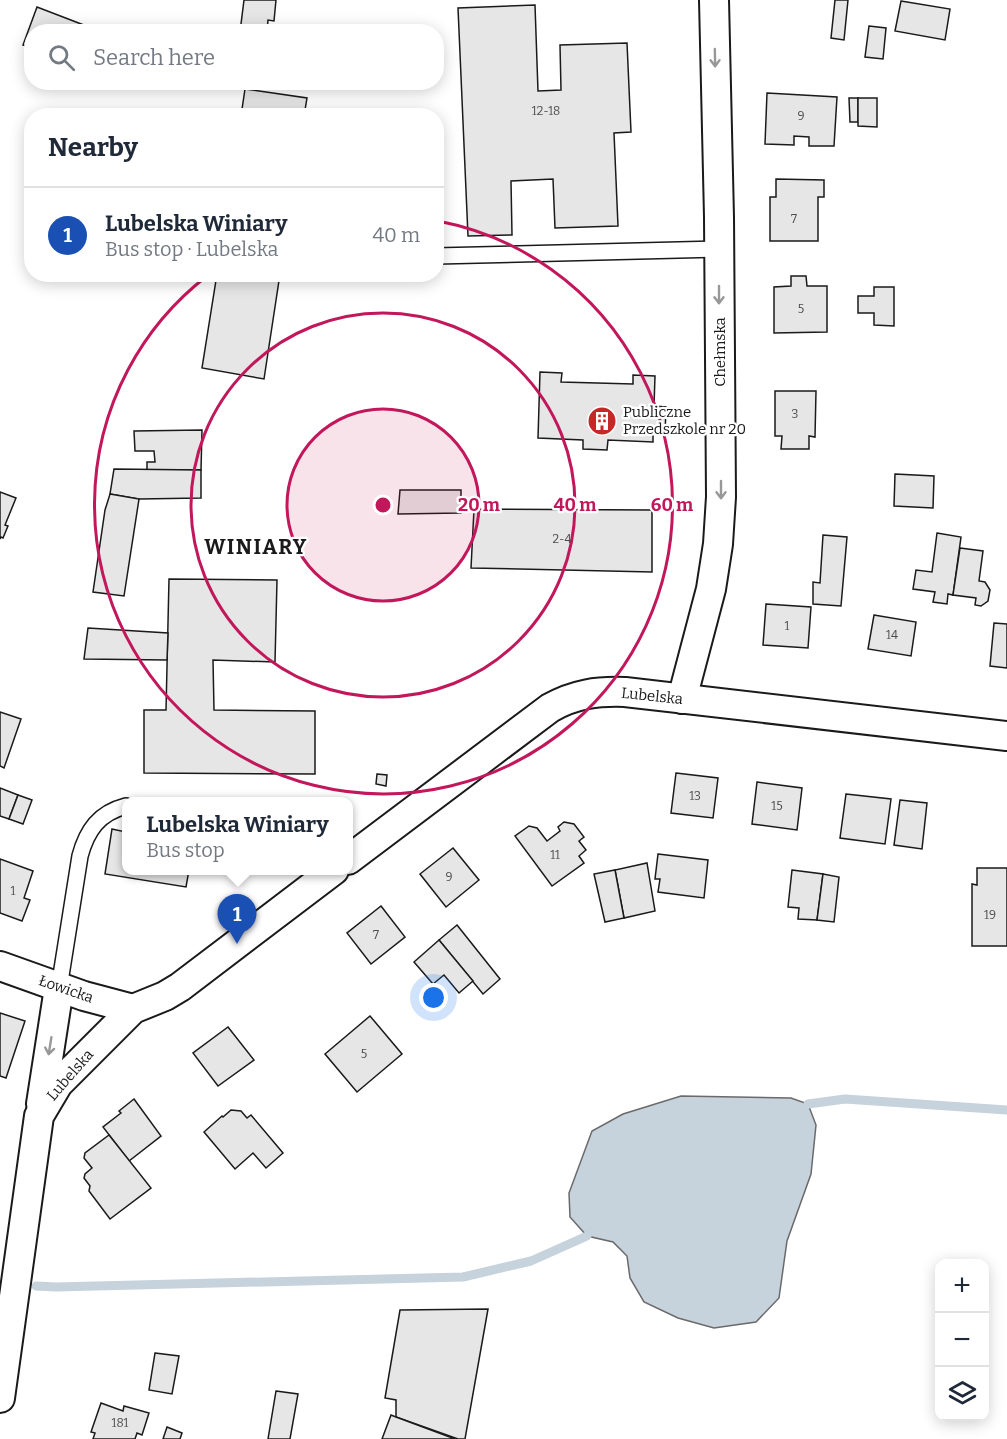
<!DOCTYPE html>
<meta charset="utf-8">
<style>
body{margin:0;font-family:Bitter,serif;background:#f6f6f7;color:#1f2937}
.controls{position:absolute;right:18px;bottom:18px;display:grid;overflow:hidden;border-radius:12px;box-shadow:0 3px 15px #0003}
.controls button{width:54px;height:54px;display:grid;place-items:center;padding:0;border:0;border-bottom:2px solid #e0e1e3;background:#fff;color:#1f2937;font:30px sans-serif}
.you{position:absolute;left:434px;top:998px;width:21px;height:21px;margin:-15px;border:4px solid #fff;border-radius:50%;background:#1a73e8;box-shadow:0 0 0 9px #1a73e833}
.badge{display:grid;place-items:center;width:39px;height:39px;border-radius:50%;background:#c62828;color:#fff;font-size:20px;font-weight:700}
.pin{position:absolute;translate:-50% -50px;filter:drop-shadow(0 2px 3px #0008)}
.pin::after{content:'';position:absolute;top:32px;width:21px;height:18px;background:inherit;clip-path:polygon(0 0,100% 0,50% 100%)}
.popup{position:absolute;left:122px;top:797px;width:231px;height:78px;box-sizing:border-box;display:grid;place-content:center;border-radius:12px;background:#fff;filter:drop-shadow(0 2px 4px #0005);font-size:20px;white-space:nowrap;color:#747a83}
.popup b{font-size:22px;color:#1f2937}
.popup::after{content:'';position:absolute;left:50%;top:100%;margin-left:-12px;border:12px solid transparent;border-top-color:#fff}
.list{margin:0;padding:0;list-style:none}
h2{display:flex;justify-content:space-between;align-items:center;height:78px;margin:0;padding:0 24px;font-size:26px}
h2 small{font-size:20px;font-weight:400;color:#747a83}
.list li{display:grid;grid-template-columns:39px 1fr auto;gap:18px;align-items:center;box-sizing:border-box;height:96px;padding:0 24px;border-top:2px solid #e0e1e3}
.list b{display:block;font-size:22px;white-space:nowrap}
.list p{margin:0;font-size:20px;white-space:nowrap;color:#747a83}
.list em{font-size:20px;font-style:normal;color:#747a83}
.icon{flex:none;width:33px;height:33px;fill:none;stroke:currentColor;stroke-width:2;stroke-linecap:round;stroke-linejoin:round}
.map{position:relative;flex:none;width:1007px;height:1439px;overflow:hidden}
.search{position:absolute;background:#fff;box-shadow:0 3px 15px #0003;left:24px;top:24px;width:420px;height:66px;display:flex;align-items:center;gap:15px;box-sizing:border-box;padding:0 21px;border-radius:24px;color:#747a83;font-size:22px}
.panel{position:absolute;background:#fff;box-shadow:0 3px 15px #0003;left:24px;top:108px;width:420px;height:174px;border-radius:24px}
.map>svg:first-child{display:block}
.water{fill:#c6d2dc;stroke:#6a6a6a;stroke-width:1.5}
.lines{fill:none;stroke-linecap:round;stroke-linejoin:round}
.stream{stroke:#c6d2dc;stroke-width:9}
.building{fill:#e6e6e6;stroke:#1a1a1a;stroke-width:1.5}
.lane-casing{stroke:#1a1a1a;stroke-width:18}
.street-casing{stroke:#1a1a1a;stroke-width:32}
.lane{stroke:#fff;stroke-width:15}
.street{stroke:#fff;stroke-width:28}
.oneway{stroke:#989898}
.ring{fill:none;stroke:#c2185b;stroke-width:3}
.labels{text-anchor:middle;dominant-baseline:central;stroke-width:4.5;stroke-linejoin:round;paint-order:stroke}
.number-label{font-size:12px;fill:#4d4d4d}
.street-label{font-size:15px;fill:#1a1a1a;stroke:#fff}
.poi-label{font-size:15px;fill:#1a1a1a;stroke:#fff;text-anchor:start}
.district-label{font-size:21px;font-weight:bold;letter-spacing:1.5px;fill:#1a1a1a;stroke:#fff}
.centre{fill:#c2185b;stroke:#fff;stroke-width:3}
.ring-label{font-size:18px;text-anchor:middle;font-weight:bold;fill:#c2185b;stroke:#fff;stroke-width:4.5;stroke-linejoin:round;paint-order:stroke}
</style>
<div class="map">
<svg width="1007" height="1439" viewBox="0 0 1007 1439">
<rect width="100%" height="100%" fill="#fff"/>
<!-- water -->
<path class="water" d="M681,1096L791,1098L808,1104L816,1125L811,1174L787,1241L779,1298L756,1322L714,1328L678,1318L644,1302L630,1278L627,1256L613,1242L587,1236L570,1217L569,1193L592,1131L623,1114Z"/>
<g class="lines">
<!-- stream -->
<g class="stream">
<path d="M808,1104L845,1099L1007,1110"/>
<path d="M36,1286L56,1287L463,1277L531,1261L587,1236"/>
</g>
</g>
<!-- building -->
<g class="building">
<path d="M244,0H276L274,21L268,20L267,32H240Z"/>
<path d="M835,0H848L844,40L831,38Z"/>
<path d="M901,1L950,9L945,40L895,31Z"/>
<path d="M535,5L538,91L561,90L560,45L627,43L631,132L614,133L618,226L555,228L553,179L511,181L512,235L468,236L458,8Z"/>
<path d="M37,7L102,32H32V48L23,45Z"/>
<path d="M869,26L886,28L883,59L865,57Z"/>
<path d="M245,89L307,98L304,116H241Z"/>
<path d="M767,93L837,97L834,146H809V137L794,136V145L765,144Z"/>
<path d="M849,98H858V122H850Z"/>
<path d="M858,98H877V127L858,126Z"/>
<path d="M776,179L824,180V197H818V241H770V197H776Z"/>
<path d="M217,274H280L264,379L202,368Z"/>
<path d="M791,276H806L807,286H827V332L774,333V287L791,286Z"/>
<path d="M874,287H894V326L874,325V313H858V296H874Z"/>
<path d="M540,372L562,373L561,382L633,384V375L655,376L654,406L666,407L665,435L653,434V442L608,440L607,450L583,449V440L538,438Z"/>
<path d="M775,391H816L815,437L809,436V449H781L782,436H775Z"/>
<path d="M202,430L201,470H147V462H155L154,451H135L134,431Z"/>
<path d="M114,469L201,470V498L139,499L110,494Z"/>
<path d="M895,474L934,476L933,508L894,506Z"/>
<path d="M400,490H461V513L398,514Z"/>
<path d="M0,492L16,498L5,525L8,526L3,538L1,537L0,539Z"/>
<path d="M110,494L139,499L124,596L93,592L105,510Z"/>
<path d="M474,509L652,510V572L471,568Z"/>
<path d="M937,533L961,537L953,595L948,594L947,604L933,602L935,592L913,589L916,570L932,572Z"/>
<path d="M823,535L847,537L841,606L813,604V582L820,583Z"/>
<path d="M960,548L983,551L979,581L985,582L990,590L988,601L981,606L975,605L976,598L953,595Z"/>
<path d="M169,579L277,580L275,662L213,660L214,710L315,711V774L144,773V710H166Z"/>
<path d="M766,604L811,607L808,648L763,645Z"/>
<path d="M874,615L916,622L911,656L868,649Z"/>
<path d="M994,623L1007,624V668L990,666Z"/>
<path d="M88,628L168,633L167,660L84,659Z"/>
<path d="M0,712L21,719L4,768L0,766Z"/>
<path d="M676,773L718,778L713,818L671,813Z"/>
<path d="M377,774L387,775L386,786L376,784Z"/>
<path d="M757,782L802,788L797,830L752,824Z"/>
<path d="M0,788L18,795L9,819L0,816Z"/>
<path d="M846,794L891,799L885,844L840,838Z"/>
<path d="M18,795L32,800L23,824L9,819Z"/>
<path d="M900,800L927,803L922,849L894,845Z"/>
<path d="M564,822L574,824L584,837L579,841L586,850L579,856L584,863L552,886L515,836L529,826L537,828L547,841L560,831L558,827Z"/>
<path d="M112,829L126,832V870H189L186,887L105,874Z"/>
<path d="M453,848L479,880L446,907L420,874Z"/>
<path d="M658,854L708,860L704,898L658,892L660,879H655Z"/>
<path d="M0,859L33,871L24,898L30,900L22,921L0,913Z"/>
<path d="M647,863L655,911L624,918L615,870Z"/>
<path d="M977,868H1007V946H972V884L977,885Z"/>
<path d="M615,870L624,918L605,922L594,874Z"/>
<path d="M792,870L823,874L817,920L798,919L799,908L788,907Z"/>
<path d="M823,874L839,877L834,922L817,920Z"/>
<path d="M381,906L405,937L371,964L347,933Z"/>
<path d="M457,925L500,979L483,994L439,940Z"/>
<path d="M439,940L473,981L459,993L444,975L433,984L414,962Z"/>
<path d="M0,1013L25,1021L6,1078L0,1076Z"/>
<path d="M370,1016L402,1054L357,1092L325,1054Z"/>
<path d="M228,1027L254,1060L218,1086L193,1053Z"/>
<path d="M134,1099L161,1136L129,1161L103,1127L121,1113L119,1111Z"/>
<path d="M231,1110L241,1111L247,1118L251,1115L283,1153L266,1168L253,1153L235,1169L204,1132L222,1116L223,1117Z"/>
<path d="M109,1135L151,1188L110,1219L89,1191L90,1186L84,1178L85,1174L92,1168L84,1158L85,1153Z"/>
<path d="M488,1309L465,1439H458L396,1417V1400L385,1398L400,1310Z"/>
<path d="M155,1353L179,1356L172,1394L149,1390Z"/>
<path d="M276,1391L298,1394L290,1439H268Z"/>
<path d="M101,1403L123,1411L124,1406L149,1413L142,1435L137,1433L135,1439H93L95,1433L91,1432Z"/>
<path d="M391,1415L396,1417L455,1439H382Z"/>
<path d="M167,1427L182,1433L180,1439H163Z"/>
</g>
<g class="lines">
<!-- lane casing -->
<g class="lane-casing">
<g id="lane">
<path d="M436,256L719,249"/>
<path d="M59,988L80,856C87,830 99,813 126,806"/>
</g>
</g>
<!-- street casing -->
<g class="street-casing">
<g id="street">
<path d="M682,699L711,589L718,544L721,497L719,217L714,0"/>
<path d="M348,860L550,708C575,694 597,691 625,692L1007,736"/>
<path d="M0,966L84,996L133,1009"/>
<path d="M41,1104L59,988"/>
<path d="M0,1398L39,1116L58,1084L133,1009L165,996L180,987L334,870"/>
</g>
</g>
<!-- lane -->
<use href="#lane" class="lane"/>
<!-- street -->
<use href="#street" class="street"/>
</g>
<!-- one-way arrows -->
<defs><path id="oneway-shaft" d="M-6 0H5M1.5-3L5.5 0L1.5 3" fill="none" stroke-width="1.6" stroke-linecap="round" stroke-linejoin="round" transform="scale(1.5)"/></defs>
<g class="oneway">
<use href="#oneway-shaft" transform="translate(715 58) rotate(89)"/>
<use href="#oneway-shaft" transform="translate(719 295) rotate(90)"/>
<use href="#oneway-shaft" transform="translate(721 490) rotate(90)"/>
<use href="#oneway-shaft" transform="translate(50 1046) rotate(99)"/>
</g>
<!-- distance rings -->
<circle cx="383" cy="505" r="96" fill="#c2185b" fill-opacity=".12"/>
<g class="ring">
<circle cx="383" cy="505" r="96"/>
<circle cx="383" cy="505" r="192"/>
<path d="M438 221A289 289 0 1 1 207 276"/>
</g>
<!-- icons -->
<defs>
<g id="building-disc" transform="scale(1.5)"><circle r="9.5" fill="#c62828" stroke="#fff"/><path d="M-4-6H4V6H1V3H-1V6H-4ZM-2.5-4.3h1.7v1.8h-1.7ZM.8-4.3h1.7v1.8H.8ZM-2.5-1h1.7V.8h-1.7ZM.8-1h1.7V.8H.8Z" fill="#fff"/></g>
</defs>
<g fill-rule="evenodd">
<use href="#building-disc" x="602" y="421"/>
</g>
<g class="labels">
<!-- number labels -->
<g class="number-label">
<text x="546" y="111">12-18</text>
<text x="801" y="116">9</text>
<text x="794" y="219">7</text>
<text x="801" y="309">5</text>
<text x="795" y="414">3</text>
<text x="562" y="539">2-4</text>
<text x="787" y="626">1</text>
<text x="892" y="635">14</text>
<text x="695" y="796">13</text>
<text x="777" y="806">15</text>
<text x="555" y="855">11</text>
<text x="449" y="877">9</text>
<text x="13" y="891">1</text>
<text x="990" y="915">19</text>
<text x="376" y="935">7</text>
<text x="364" y="1054">5</text>
<text x="120" y="1423">181</text>
</g>
<!-- street labels -->
<g class="street-label">
<text transform="translate(720 352) rotate(-90)">Chełmska</text>
<text transform="translate(652 696) rotate(6)">Lubelska</text>
<text transform="translate(66 989) rotate(19)">Łowicka</text>
<text transform="translate(70 1075) rotate(-49)">Lubelska</text>
</g>
<!-- poi labels -->
<g class="poi-label">
<text x="623" y="412">Publiczne<tspan x="623" dy="17">Przedszkole nr 20</tspan></text>
</g>
<!-- district labels -->
<g class="district-label">
<text x="256" y="547">WINIARY</text>
</g>
</g>
<circle cx="383" cy="505" r="9" class="centre"/>
<g class="ring-label">
<text x="479" y="511">20 m</text>
<text x="575" y="511">40 m</text>
<text x="672" y="511">60 m</text>
</g>
</svg>
<div class="controls">
<button>+</button>
<button>−</button>
<button><svg class="icon" aria-label="layers" viewBox="0 0 24 24"><path d="M12 4l9 5-9 5-9-5zM3 14l9 5 9-5"/></svg></button>
</div>
<div class="you"></div>
<div class="pin badge" style="left:237px;top:944px;background:#1a4fb4">1</div>
<div class="popup"><b>Lubelska Winiary</b>Bus stop</div>
<div class="search"><svg class="icon" aria-label="search" viewBox="0 0 24 24"><circle cx="10" cy="10" r="6"/><path d="M15 15l6 6"/></svg>Search here</div>
<section class="panel">
<h2>Nearby<small></small></h2>
<ul class="list">
<li><span class="badge" style="background:#1a4fb4">1</span><div><b>Lubelska Winiary</b><p>Bus stop · Lubelska</p></div><em>40 m</em></li>
</ul>
</section>
</div>
